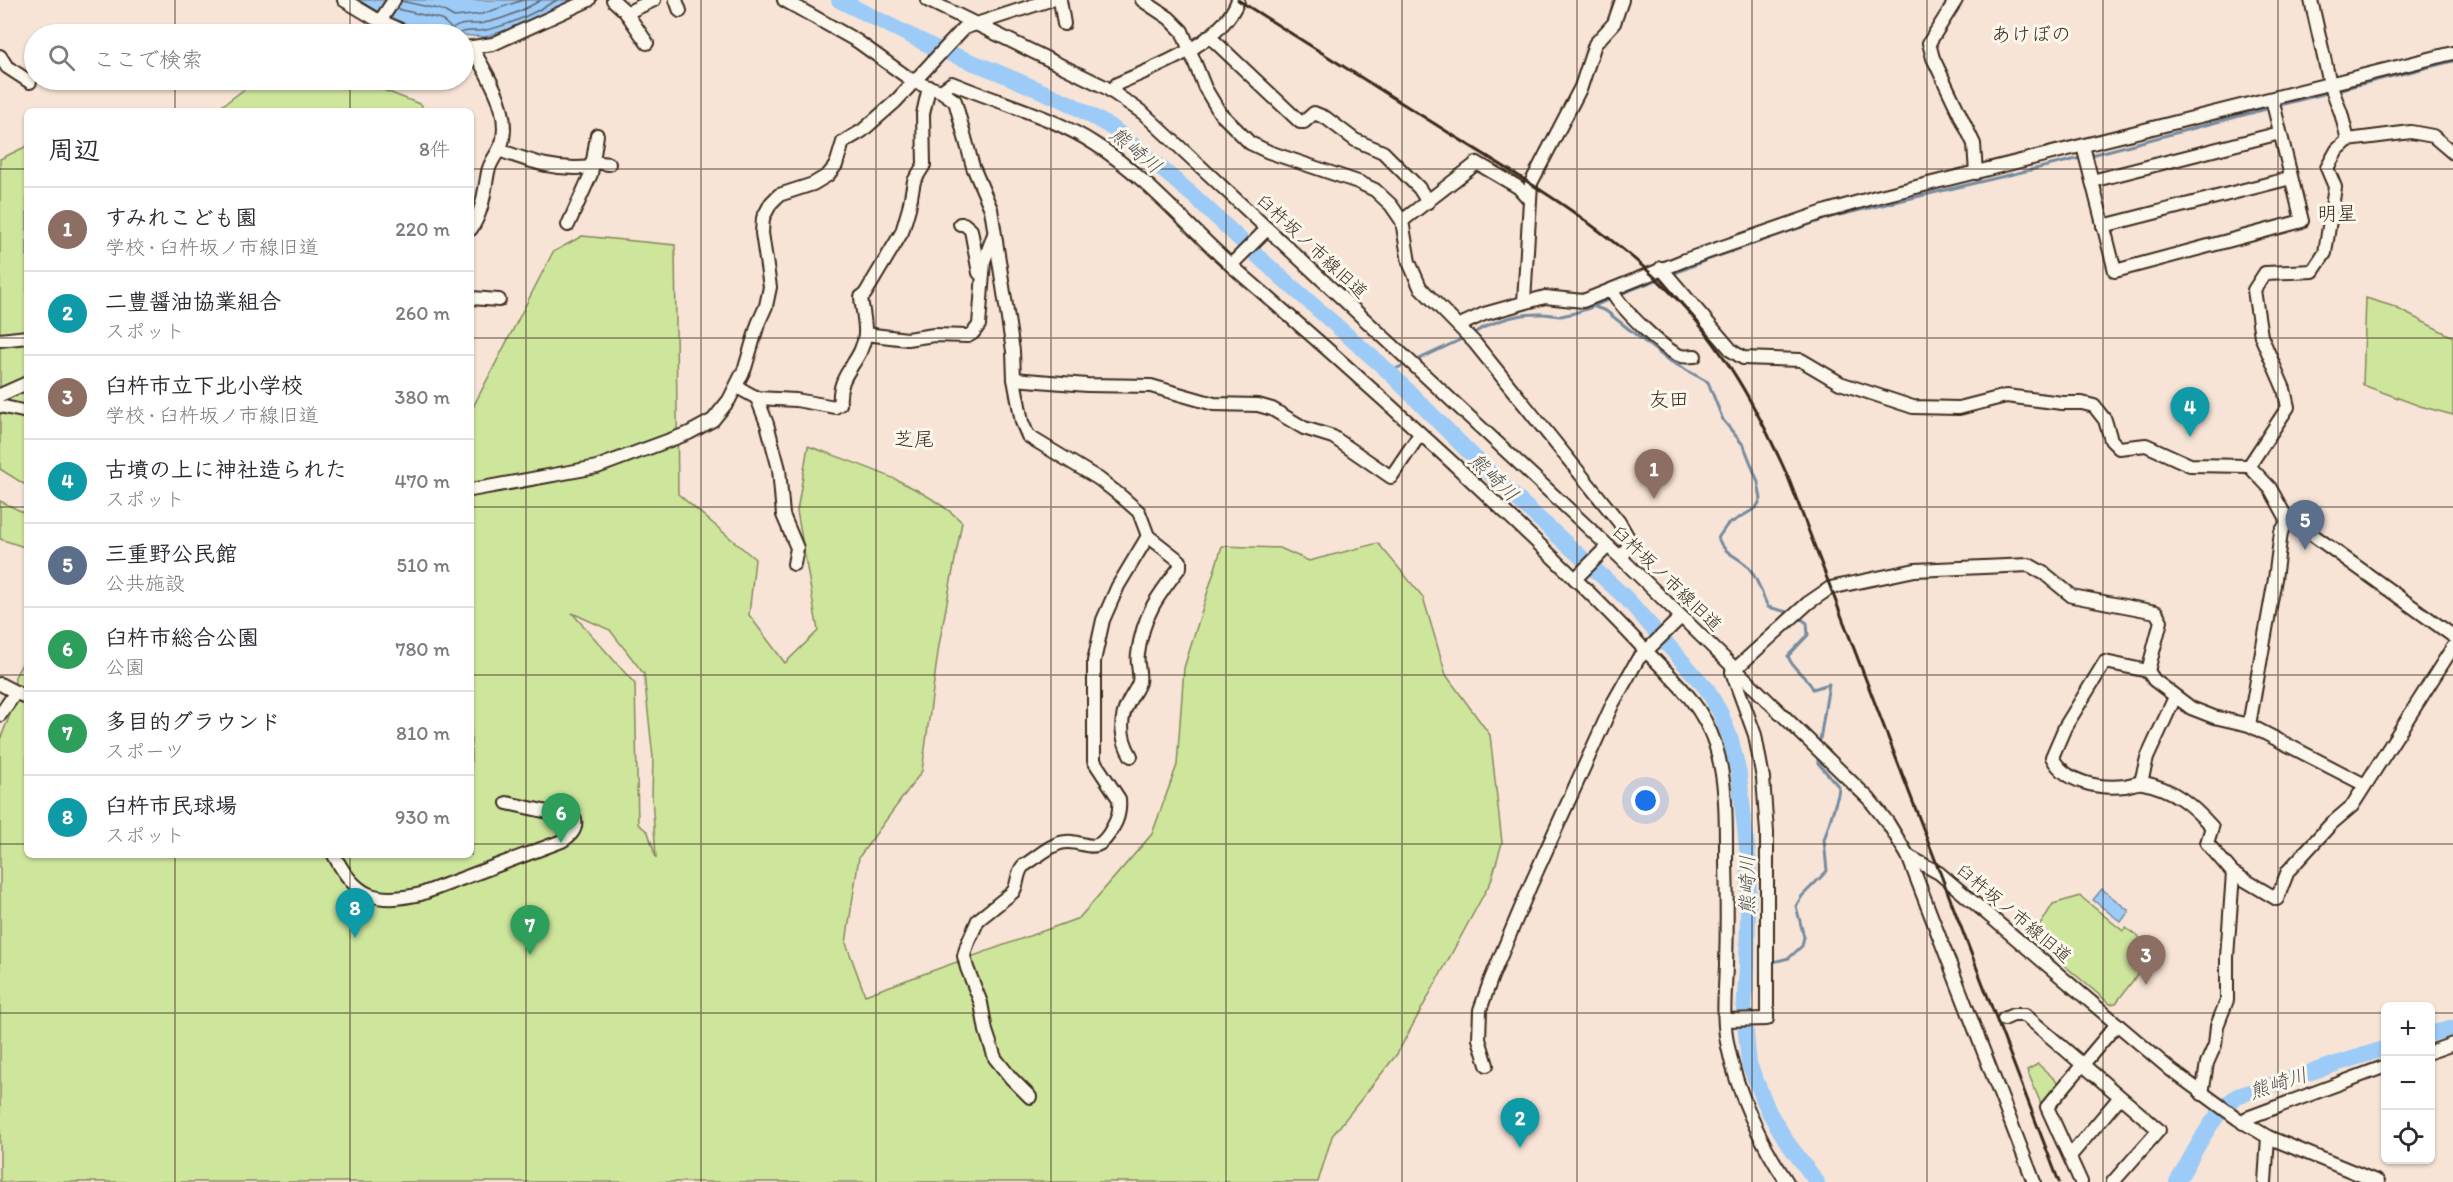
<!DOCTYPE html>
<html lang="ja">
<meta charset="utf-8">
<style>
body{margin:0;font-family:Itim,"Klee One",sans-serif;background:#f2f2f3;color:#2b2b33}
.controls{position:absolute;right:18px;bottom:18px;display:grid;overflow:hidden;border-radius:9px;box-shadow:0 2px 4px #0004}
.controls button{width:54px;height:54px;display:grid;place-items:center;padding:0;border:0;border-bottom:2px solid #e1e1e2;background:#fff;color:#2b2b33;font:30px sans-serif}
.you{position:absolute;left:1646px;top:801px;width:21px;height:21px;margin:-15px;border:4px solid #fff;border-radius:50%;background:#1a73e8;box-shadow:0 0 0 9px #1a73e833}
.badge{display:grid;place-items:center;width:39px;height:39px;border-radius:50%;background:#3b2a1e;color:#fff;font-size:20px;font-weight:700}
.pin{position:absolute;translate:-50% -50px;filter:drop-shadow(0 2px 3px #0008)}
.pin::after{content:'';position:absolute;top:32px;width:21px;height:18px;background:inherit;clip-path:polygon(0 0,100% 0,50% 100%)}
.list{margin:0;padding:0;list-style:none}
h2{display:flex;justify-content:space-between;align-items:center;height:78px;margin:0;padding:0 24px;font-size:26px}
h2 small{font-size:20px;font-weight:400;color:#7c7c81}
.list li{display:grid;grid-template-columns:39px 1fr auto;gap:18px;align-items:center;box-sizing:border-box;height:84px;padding:0 24px;border-top:2px solid #e1e1e2}
.list b{display:block;font-size:22px;white-space:nowrap}
.list p{margin:0;font-size:20px;white-space:nowrap;color:#7c7c81}
.list em{font-size:20px;font-style:normal;color:#7c7c81}
.icon{flex:none;width:33px;height:33px;fill:none;stroke:currentColor;stroke-width:2;stroke-linecap:round;stroke-linejoin:round}
.map{position:relative;flex:none;width:2453px;height:1182px;overflow:hidden}
.search{position:absolute;background:#fff;box-shadow:0 2px 4px #0004;left:24px;top:24px;width:450px;height:66px;display:flex;align-items:center;gap:15px;box-sizing:border-box;padding:0 21px;border-radius:33px;color:#7c7c81;font-size:22px}
.panel{position:absolute;background:#fff;box-shadow:0 2px 4px #0004;left:24px;top:108px;width:450px;height:750px;border-radius:9px}
.map>svg:first-child{display:block}
.green{fill:#cee69c;stroke:#84885d;stroke-width:1.5;fill-rule:evenodd}
.water{fill:#9ccbf7;stroke:#758ba0;stroke-width:1.5}
.lines{fill:none;stroke-linecap:round;stroke-linejoin:round}
.shore{stroke:#626a75;stroke-width:1.5}
.stream{stroke:#758ba0;stroke-width:3}
.river{stroke:#9ccbf7;stroke-width:16}
.minor-casing{stroke:#3b2a1e;stroke-width:16}
.minor{stroke:#fbf7ec;stroke-width:12}
.rail{stroke:#3b2a1e;stroke-width:3}
.grid{fill:none;stroke:#3b2a1e;stroke-width:1.5;stroke-opacity:0.55}
.labels{text-anchor:middle;dominant-baseline:central;stroke-width:6;stroke-linejoin:round;paint-order:stroke}
.street-label{font-size:18px;fill:#3b2a1e;stroke:#fbf7ec}
.neighbourhood-label{font-size:20px;fill:#3b2a1e;stroke:#fbf7ec}
.water-label{font-size:20px;font-style:italic;fill:#535254;stroke:#fbf7ec}
</style>
<div class="map">
<svg width="2453" height="1182" viewBox="0 0 2453 1182">
<rect width="100%" height="100%" fill="#f7e4d6"/>
<filter id="ink" filterUnits="userSpaceOnUse"><feTurbulence type="fractalNoise" baseFrequency=".0167" numOctaves="2"/><feDisplacementMap in="SourceGraphic" scale="12" xChannelSelector="R" yChannelSelector="G"/><feConvolveMatrix kernelMatrix="1 2 1 2 8 2 1 2 1" color-interpolation-filters="sRGB"/></filter>
<g filter="url(#ink)">
<!-- green -->
<g class="green">
<path d="M257,80H358L422,105L421,111H215Z"/>
<path d="M27,146V486L0,469V159Z"/>
<path d="M582,236L675,245L678,494L755,559L749,615L785,663L818,631L797,511L808,446C860,465 921,483 962,522L939,645L922,771L859,857L846,943L865,995L1079,918L1152,834L1177,765L1184,668L1222,546L1280,548L1309,561L1378,543L1423,597L1446,675L1490,735L1502,843L1491,881L1397,1054L1332,1136L1318,1182H0V740L13,707L15,677L27,654V855H471V411L553,252ZM572,613L610,630L644,674L653,758L652,796L656,858L648,832L638,824L635,684Z"/>
<path d="M2366,298L2392,306L2453,337V415L2420,406L2363,385Z"/>
<path d="M0,501L27,514V548L0,539Z"/>
<path d="M2080,896L2123,931L2126,928L2156,950L2116,1003L2110,1004L2032,938L2053,904Z"/>
<path d="M2038,1064L2061,1085L2046,1103L2041,1104L2027,1070Z"/>
</g>
<!-- water -->
<g class="water">
<path d="M351,0H572L528,23L485,37L449,34L395,22Z"/>
<path d="M2102,889L2129,911L2121,922L2093,900Z"/>
</g>
<g class="lines">
<!-- shore -->
<g class="shore">
<path d="M401,1L442,10L454,17L482,14L523,0"/>
<path d="M397,9L441,19L452,29C463,21 472,26 484,23C504,19 524,10 541,0"/>
<path d="M458,34C466,28 477,33 486,30C511,25 534,13 557,0"/>
</g>
<!-- stream -->
<g class="stream">
<path d="M2337,90L2453,61"/>
<path d="M2276,106L2331,92"/>
<path d="M2088,156L2270,108"/>
<path d="M1670,275L1704,261L1831,217L2081,158"/>
<path d="M1620,294L1664,277"/>
<path d="M1595,307L1606,311L1668,360L1708,382L1723,420L1744,446L1758,482L1761,499L1756,508L1727,525L1718,538C1725,556 1738,555 1749,568C1758,579 1762,595 1768,607L1791,613"/>
<path d="M1472,334C1494,321 1518,313 1543,314C1549,314 1555,316 1561,316C1581,313 1596,305 1614,297"/>
<path d="M1415,361L1464,338"/>
<path d="M1389,372L1406,364"/>
<path d="M1797,616L1807,623L1808,635L1788,656C1793,671 1807,676 1813,689L1829,684L1819,746"/>
<path d="M1773,962L1789,958L1802,946L1804,937L1796,906L1802,896L1827,871L1824,840L1838,795L1839,787L1818,763V756"/>
</g>
<!-- river -->
<g class="river">
<path d="M839,0L933,47L995,71L1069,103L1114,129L1195,197L1264,262L1389,372L1502,485L1626,598L1707,689L1721,714L1731,740L1739,774L1749,866L1747,966L1744,1013L1749,1064L1769,1112L1787,1142L1817,1182"/>
<path d="M2430,1034L2453,1028"/>
<path d="M2177,1182C2193,1156 2212,1113 2237,1096L2386,1048"/>
</g>
<!-- minor casing -->
<g class="minor-casing">
<g id="minor">
<path d="M344,0L374,18L410,34"/>
<path d="M613,0L625,11L647,43"/>
<path d="M676,0L680,11"/>
<path d="M784,0L857,41L914,82L941,91L955,101L973,167L991,209L1013,351L1014,379L1022,422L1028,436L1099,479L1122,497L1139,512L1148,536L1180,561V567C1157,597 1143,615 1138,654C1136,663 1141,673 1139,682C1137,689 1131,696 1128,703C1119,720 1121,739 1131,756"/>
<path d="M927,0L1105,87L1143,113L1622,559L1869,799L1888,823L1908,856L2034,1182"/>
<path d="M1060,0L1064,24"/>
<path d="M1142,0L1169,18L1182,31L1205,88L1220,113L1250,143L1269,152L1358,182L1375,190L1391,205L1402,221L1409,262L1420,287L1474,342L1619,522L1630,541L1622,559"/>
<path d="M1956,0L1929,43L1933,58L1974,144L1976,173"/>
<path d="M2311,0L2330,84L2341,113L2348,140"/>
<path d="M626,13L654,0"/>
<path d="M380,21L394,0"/>
<path d="M1209,36L1300,122H1304L1314,113L1326,118L1355,140L1383,152L1419,188L1428,202"/>
<path d="M466,48L493,44L589,0"/>
<path d="M0,56L7,67L30,82"/>
<path d="M941,91L952,83C999,103 1052,116 1095,144C1146,176 1188,227 1233,267C1347,365 1459,467 1567,571C1594,597 1620,623 1645,650C1674,680 1702,704 1715,744C1727,781 1726,823 1726,862C1727,896 1727,931 1726,966C1725,993 1722,1020 1728,1047C1737,1092 1761,1144 1787,1182"/>
<path d="M1112,92L1117,84C1157,66 1222,44 1238,0"/>
<path d="M2083,146L2115,271L2302,221L2272,99"/>
<path d="M499,150C532,162 555,171 591,167"/>
<path d="M592,162L609,164"/>
<path d="M2092,181L2280,133"/>
<path d="M1402,221L1477,163L1518,187L1529,199"/>
<path d="M960,224H964L971,230L979,273"/>
<path d="M568,225L591,174L597,135"/>
<path d="M2103,226L2291,178"/>
<path d="M471,229C483,211 484,193 488,172C490,160 501,151 503,139C509,106 487,75 472,48"/>
<path d="M1231,265L1267,229"/>
<path d="M1661,268L1732,351L1743,358L1801,360L1840,383L1913,407L1959,408L2006,396L2062,403H2082L2094,406L2105,420L2111,440L2119,448L2146,445L2190,465L2249,466L2270,488L2288,521L2306,530L2453,636"/>
<path d="M1612,290C1617,305 1666,352 1681,356C1684,357 1691,356 1695,356"/>
<path d="M471,298L499,300"/>
<path d="M1524,302L1531,183L1581,87L1595,44L1614,23L1622,0"/>
<path d="M1460,325L1484,314L1545,297L1583,301L1685,260L1827,211L1876,197L2453,53"/>
<path d="M865,334L907,339L934,335L968,336L973,333L979,325L984,261L994,234"/>
<path d="M0,340L27,337"/>
<path d="M1014,379L1087,385L1151,386L1214,404L1258,405L1272,409L1304,428L1333,437L1391,477L1420,434"/>
<path d="M737,387L757,398L796,400L835,407L840,404C837,372 862,363 865,335C866,323 862,309 861,297L865,294L902,232L909,208L914,181L924,165L923,114L929,87"/>
<path d="M0,395L27,383"/>
<path d="M757,398L767,424L779,469L783,515L797,548L794,564"/>
<path d="M0,406L27,412"/>
<path d="M2249,466L2288,407L2284,389L2261,336L2254,290L2265,273L2313,271L2325,253L2335,187L2327,168L2337,150L2348,140L2411,132L2433,136L2453,153"/>
<path d="M471,490L597,467L689,433L713,420L729,400L745,368L758,324L766,306L770,287L762,233L763,218L771,203L779,195L813,184L828,175L836,165L843,142L862,131L895,102L964,28L1050,0"/>
<path d="M1575,579L1608,546"/>
<path d="M0,684L27,698"/>
<path d="M0,715L16,692"/>
<path d="M2249,725L2275,579L2281,532L2288,521"/>
<path d="M2141,782L2147,758L2175,697"/>
<path d="M2365,785L2249,725L2214,717L2191,708L2154,680L2148,671L2105,662L2065,727L2052,757C2065,783 2099,789 2125,786C2131,785 2137,782 2143,783C2173,788 2193,806 2212,827L2207,843L2233,873L2277,899L2288,871L2331,824L2352,806L2453,647"/>
<path d="M334,855C356,898 376,904 421,894L562,841C570,836 577,830 575,819L571,817L507,803"/>
<path d="M1908,856L1939,873L2171,1070L2238,1119L2268,1137L2378,1182"/>
<path d="M2004,1019L2013,1015H2025L2159,1130L2113,1182"/>
<path d="M1725,1020L1767,1019V832L1763,778L1755,735L1732,672L1808,603L1830,588L1915,570L2029,565L2045,574L2072,596L2156,612L2161,621L2148,671"/>
<path d="M2430,1052L2453,1044"/>
<path d="M1487,1065L1479,1039L1480,1010L1491,979L1531,884L1613,703L1638,659L1681,617"/>
<path d="M2202,1094L2207,1063L2215,1045L2217,1026L2227,1000V957L2233,873"/>
<path d="M1030,1097L1011,1078L995,1058L986,1031L981,1003L967,968L964,956L967,945L978,920L1013,892C1019,883 1016,874 1023,866C1035,859 1047,847 1060,843C1083,836 1095,862 1113,827C1118,819 1120,809 1119,799L1094,761V661L1103,620L1118,586L1148,536"/>
<path d="M2243,1123L2247,1118L2386,1066"/>
<path d="M2070,1156L2120,1097"/>
<path d="M2081,1182L2047,1107L2117,1024"/>
<path d="M2265,1182L2268,1137"/>
</g>
</g>
<!-- minor -->
<use href="#minor" class="minor"/>
<!-- rail -->
<path class="rail" d="M1238,0C1310,46 1382,91 1454,136C1531,183 1608,229 1671,293C1723,345 1758,410 1788,477L2059,1182"/>
</g>
</g>
<!-- grid -->
<path class="grid" d="M175,0V34M350,0V34M526,0V1182M701,0V1182M876,0V1182M1051,0V1182M1226,0V1182M1402,0V1182M1577,0V1182M1752,0V1182M1927,0V1182M2103,0V1182M2278,0V1182M175,80V111M350,80V111M0,169H27M471,169H2453M0,338H27M471,338H2453M0,507H27M471,507H2453M0,675H27M471,675H2453M0,844H27M471,844H2453M175,855V1182M350,855V1182M0,1013H2386M2430,1013H2453"/>
<g class="labels">
<!-- street labels -->
<g class="street-label">
<text transform="translate(1312 246) rotate(43)">臼杵坂ノ市線旧道</text>
<text transform="translate(1667 578) rotate(44)">臼杵坂ノ市線旧道</text>
<text transform="translate(2014 913) rotate(40)">臼杵坂ノ市線旧道</text>
</g>
<!-- neighbourhood labels -->
<g class="neighbourhood-label">
<text x="2031" y="34">あけぼの</text>
<text x="2337" y="213">明星</text>
<text x="1669" y="399">友田</text>
<text x="914" y="439">芝尾</text>
</g>
<!-- water labels -->
<g class="water-label">
<text transform="translate(1136 150) rotate(40)">熊崎川</text>
<text transform="translate(1494 477) rotate(44)">熊崎川</text>
<text transform="translate(1747 885) rotate(-90)">熊崎川</text>
<text transform="translate(2278 1083) rotate(-18)">熊崎川</text>
</g>
</g>
</svg>
<div class="controls">
<button>+</button>
<button>−</button>
<button><svg class="icon" aria-label="locate" viewBox="0 0 24 24"><circle cx="12" cy="12" r="6"/><path d="M12 2v4M12 18v4M2 12h4M18 12h4"/></svg></button>
</div>
<div class="you"></div>
<div class="pin badge" style="left:1654px;top:499px;background:#8d6e63">1</div>
<div class="pin badge" style="left:1520px;top:1148px;background:#0f9aa8">2</div>
<div class="pin badge" style="left:2146px;top:985px;background:#8d6e63">3</div>
<div class="pin badge" style="left:2190px;top:437px;background:#0f9aa8">4</div>
<div class="pin badge" style="left:2305px;top:550px;background:#5c6f8a">5</div>
<div class="pin badge" style="left:561px;top:843px;background:#2e9e5b">6</div>
<div class="pin badge" style="left:530px;top:955px;background:#2e9e5b">7</div>
<div class="pin badge" style="left:355px;top:938px;background:#0f9aa8">8</div>
<div class="search"><svg class="icon" aria-label="search" viewBox="0 0 24 24"><circle cx="10" cy="10" r="6"/><path d="M15 15l6 6"/></svg>ここで検索</div>
<section class="panel">
<h2>周辺<small>8件</small></h2>
<ul class="list">
<li><span class="badge" style="background:#8d6e63">1</span><div><b>すみれこども園</b><p>学校 · 臼杵坂ノ市線旧道</p></div><em>220 m</em></li>
<li><span class="badge" style="background:#0f9aa8">2</span><div><b>二豊醤油協業組合</b><p>スポット</p></div><em>260 m</em></li>
<li><span class="badge" style="background:#8d6e63">3</span><div><b>臼杵市立下北小学校</b><p>学校 · 臼杵坂ノ市線旧道</p></div><em>380 m</em></li>
<li><span class="badge" style="background:#0f9aa8">4</span><div><b>古墳の上に神社造られた</b><p>スポット</p></div><em>470 m</em></li>
<li><span class="badge" style="background:#5c6f8a">5</span><div><b>三重野公民館</b><p>公共施設</p></div><em>510 m</em></li>
<li><span class="badge" style="background:#2e9e5b">6</span><div><b>臼杵市総合公園</b><p>公園</p></div><em>780 m</em></li>
<li><span class="badge" style="background:#2e9e5b">7</span><div><b>多目的グラウンド</b><p>スポーツ</p></div><em>810 m</em></li>
<li><span class="badge" style="background:#0f9aa8">8</span><div><b>臼杵市民球場</b><p>スポット</p></div><em>930 m</em></li>
</ul>
</section>
</div>
